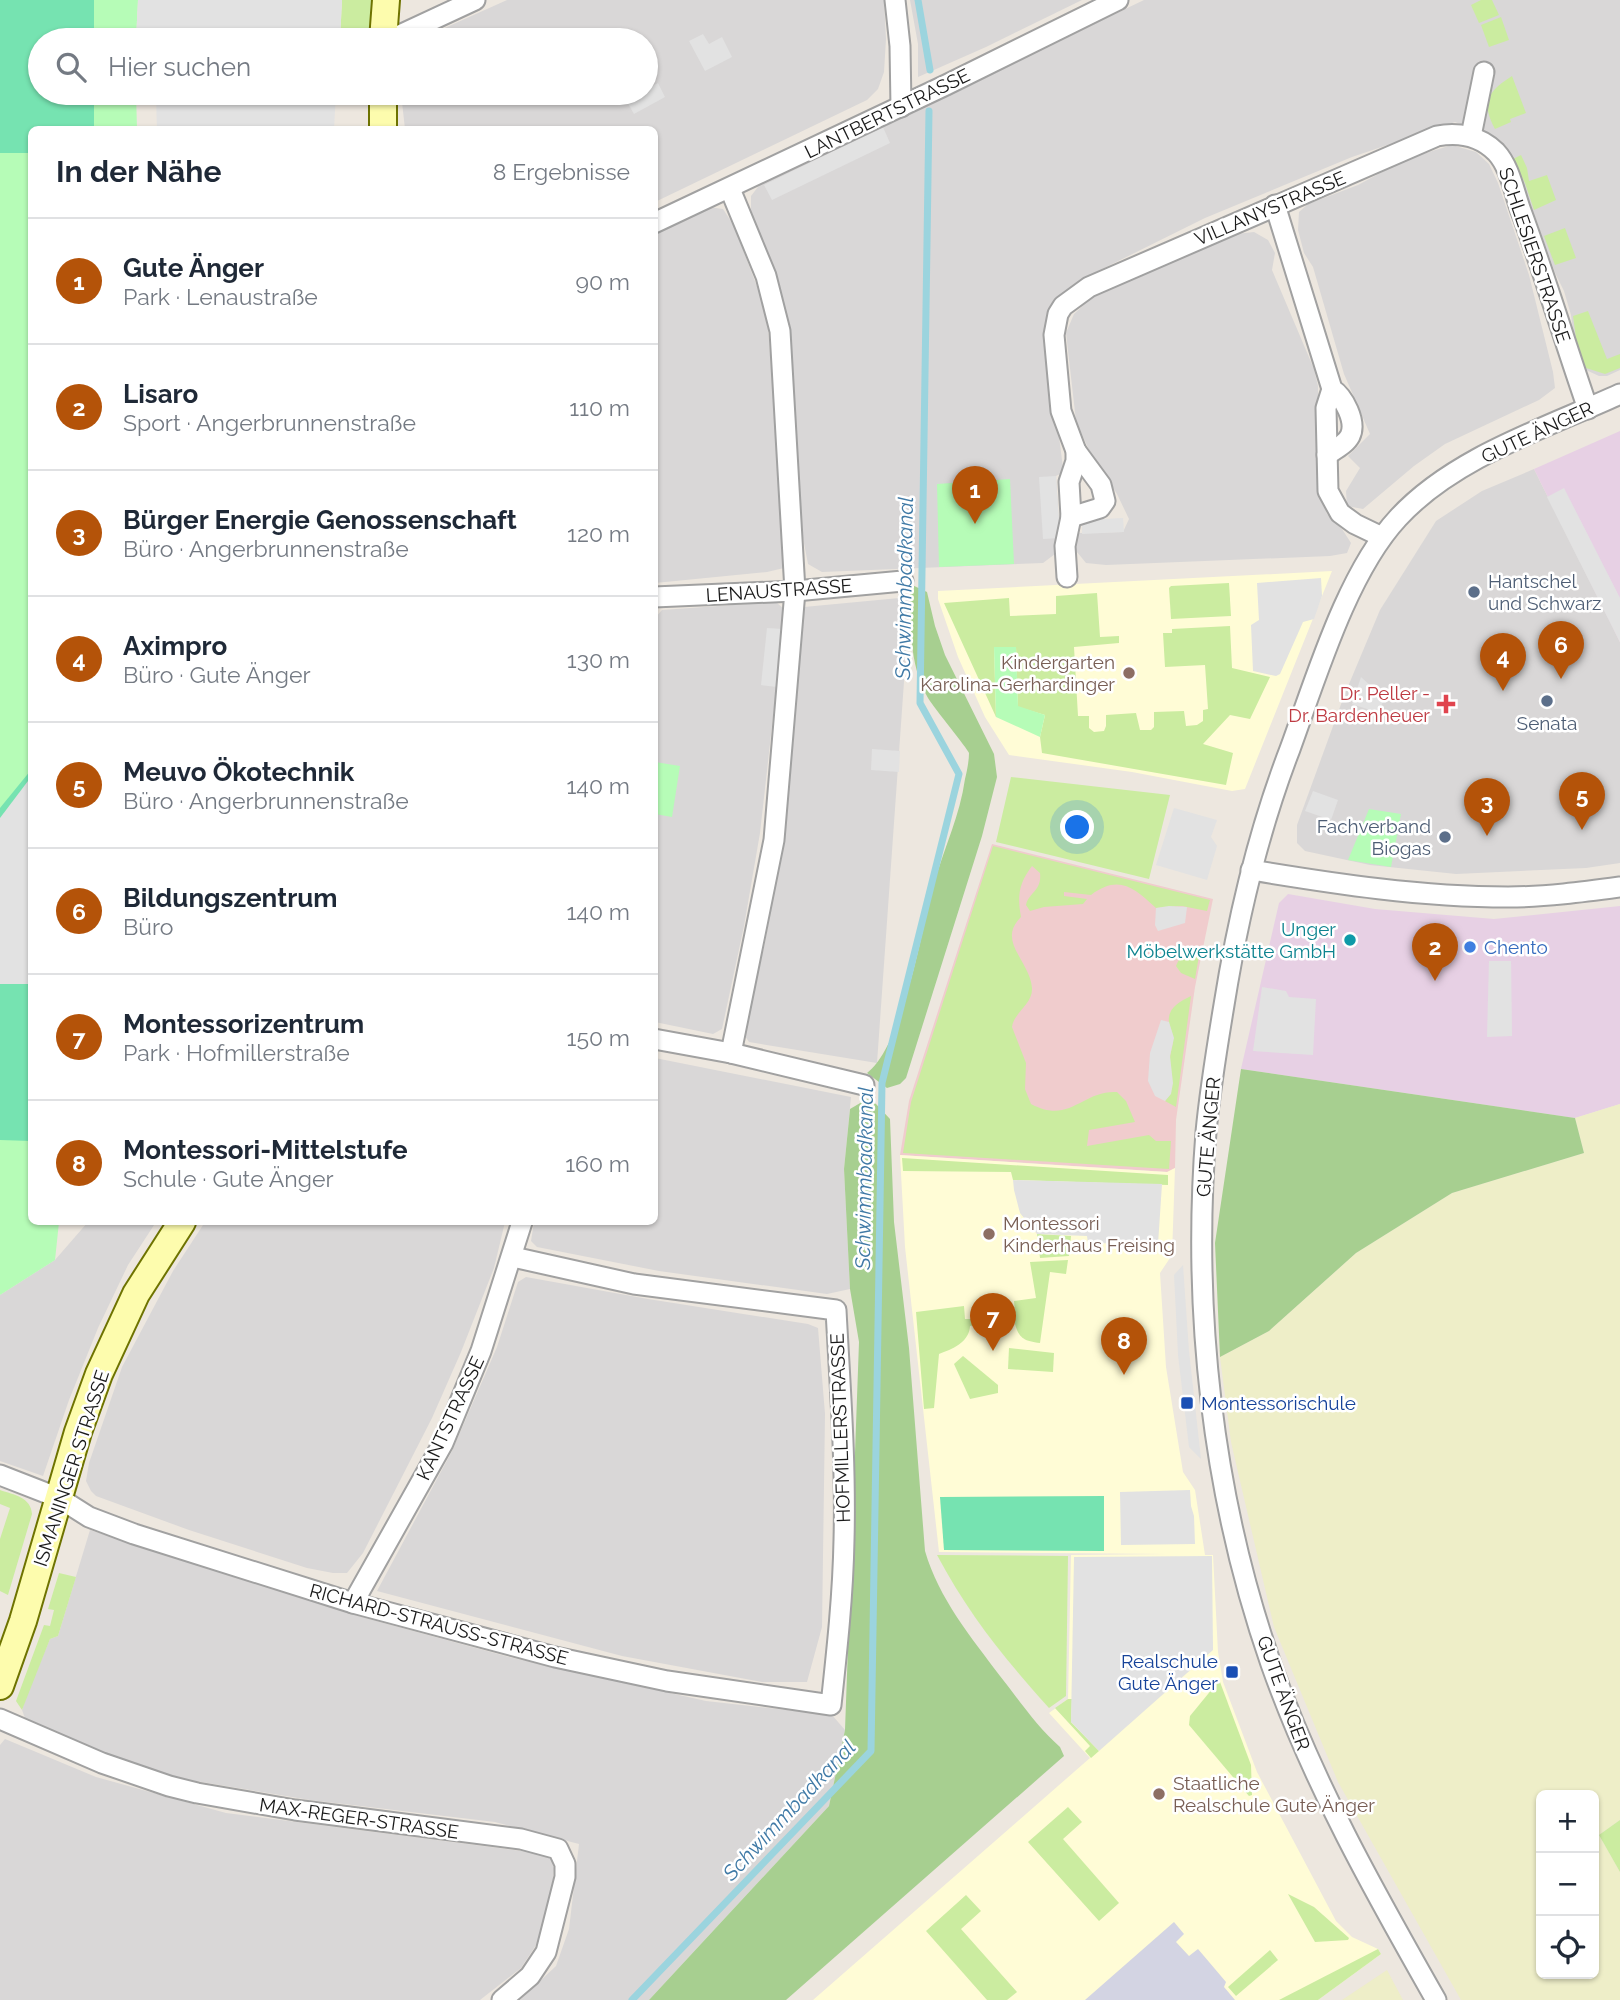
<!DOCTYPE html>
<html lang="de">
<meta charset="utf-8">
<style>
body{margin:0;font-family:Raleway,sans-serif;background:#f2f2f3;color:#1f2937}
.controls{position:absolute;right:21px;bottom:21px;display:grid;overflow:hidden;border-radius:10px;box-shadow:0 2px 5px #0004}
.controls button{width:63px;height:63px;display:grid;place-items:center;padding:0;border:0;border-bottom:2px solid #e0e1e3;background:#fff;color:#1f2937;font:35px sans-serif}
.you{position:absolute;left:1078px;top:828px;width:24px;height:24px;margin:-18px;border:5px solid #fff;border-radius:50%;background:#1a73e8;box-shadow:0 0 0 10px #1a73e833}
.badge{display:grid;place-items:center;width:46px;height:46px;border-radius:50%;background:#b45309;color:#fff;font-size:23px;font-weight:700}
.pin{position:absolute;translate:-50% -58px;filter:drop-shadow(0 2px 4px #0008)}
.pin::after{content:'';position:absolute;top:37px;width:24px;height:21px;background:inherit;clip-path:polygon(0 0,100% 0,50% 100%)}
.list{margin:0;padding:0;list-style:none}
h2{display:flex;justify-content:space-between;align-items:center;height:91px;margin:0;padding:0 28px;font-size:30px}
h2 small{font-size:23px;font-weight:400;color:#747a83}
.list li{display:grid;grid-template-columns:46px 1fr auto;gap:21px;align-items:center;box-sizing:border-box;height:126px;padding:0 28px;border-top:2px solid #e0e1e3}
.list b{display:block;font-size:26px;white-space:nowrap}
.list p{margin:0;font-size:23px;white-space:nowrap;color:#747a83}
.list em{font-size:23px;font-style:normal;color:#747a83}
.icon{flex:none;width:38px;height:38px;fill:none;stroke:currentColor;stroke-width:2;stroke-linecap:round;stroke-linejoin:round}
.map{position:relative;flex:none;width:1620px;height:2000px;overflow:hidden}
.search{position:absolute;background:#fff;box-shadow:0 2px 5px #0004;left:28px;top:28px;width:630px;height:77px;display:flex;align-items:center;gap:18px;box-sizing:border-box;padding:0 24px;border-radius:38px;color:#747a83;font-size:26px}
.panel{position:absolute;background:#fff;box-shadow:0 2px 5px #0004;left:28px;top:126px;width:630px;height:1099px;border-radius:10px}
.map>svg:first-child{display:block}
.residential{fill:#d9d7d7}
.commercial{fill:#f0cccd}
.industrial{fill:#e7d0e4}
.education{fill:#fffcd6}
.farmland{fill:#eeeec8;fill-rule:evenodd}
.grass{fill:#cbeca0}
.forest{fill:#a7cf90}
.park{fill:#b6fcb7}
.pitch{fill:#76e3b1}
.parking{fill:#e2e2e2}
.plaza{fill:#d3d4e3}
.lines{fill:none;stroke-linecap:round;stroke-linejoin:round}
.stream{stroke:#9bd4de;stroke-width:7}
.street-casing{stroke:#a1a1a1;stroke-width:23}
.secondary-casing{stroke:#6e7300;stroke-width:30}
.street{stroke:#fff;stroke-width:19}
.secondary{stroke:#fdfcad;stroke-width:26}
.service-dot{fill:#5c6f8a;stroke:#fff;stroke-width:2.5}
.education-dot{fill:#8d6e63;stroke:#fff;stroke-width:2.5}
.health-dot{fill:#e0444e;stroke:#fff;stroke-width:2.5}
.culture-dot{fill:#0f9aa8;stroke:#fff;stroke-width:2.5}
.shop-dot{fill:#3f7fe0;stroke:#fff;stroke-width:2.5}
.transit-dot{fill:#1a4fb4;stroke:#fff;stroke-width:2.5}
.labels{text-anchor:middle;dominant-baseline:central;stroke-width:5;stroke-linejoin:round;paint-order:stroke}
.street-label{font-size:19px;fill:#1a1a1a;stroke:#fff}
.service-label{font-size:19px;fill:#4e5e75;stroke:#fff;text-anchor:start}
.education-label{font-size:19px;fill:#785e54;stroke:#fff;text-anchor:start}
.health-label{font-size:19px;fill:#be3a42;stroke:#fff;text-anchor:end}
.culture-label{font-size:19px;fill:#0d838f;stroke:#fff;text-anchor:end}
.shop-label{font-size:19px;fill:#366cbe;stroke:#fff;text-anchor:start}
.transit-label{font-size:19px;fill:#164399;stroke:#fff;text-anchor:start}
.water-label{font-size:21px;font-style:italic;fill:#407aa6;stroke:#fff}
</style>
<div class="map">
<svg width="1620" height="2000" viewBox="0 0 1620 2000">
<rect width="100%" height="100%" fill="#ede7df"/>
<!-- residential -->
<g class="residential">
<path d="M507,0H884L886,39L884,72L878,89L867,100L655,202L654,130L405,129L401,93H646V40H418Z"/>
<path d="M910,0H1082L986,47L918,77V44Z"/>
<path d="M1144,0H1620V370L1607,376H1599L1586,370L1581,365L1576,354L1571,315L1564,291L1555,273L1523,183L1512,161L1487,134L1455,122L1352,157L1205,218L1080,280L1046,315L1047,340L1063,468L1062,473L1056,476L1060,538L1055,554L1043,563L822,572L808,564L803,538L787,315L751,210V196L761,183Z"/>
<path d="M1452,145L1476,152L1489,164L1498,183L1529,275L1553,372L1555,388L1539,400L1445,444L1414,466L1363,509L1347,506L1346,491L1360,468L1348,456L1370,434L1344,374L1313,267L1304,253L1298,230L1299,212L1308,204L1358,185L1406,159Z"/>
<path d="M709,207L723,209L734,226L761,297L768,328L784,538V568L767,572L655,583V235Z"/>
<path d="M1254,232L1268,240L1275,253L1272,270L1314,369L1318,386L1319,490L1327,514L1342,529L1351,543L1347,553L1330,556L1106,565L1086,563L1072,546L1079,533L1123,532L1129,519L1117,494L1088,448L1076,421L1066,333L1074,314L1093,296L1236,234Z"/>
<path d="M1534,469L1620,642V863L1586,868L1456,874L1370,865L1305,851L1297,843V825L1344,696L1380,610L1436,521L1482,491Z"/>
<path d="M910,597L877,1063L749,1042L743,1033L765,943L780,860L793,746L804,607Z"/>
<path d="M776,602L785,610L760,833L744,926L722,1029L713,1034L655,1022V618L662,610Z"/>
<path d="M655,1058L851,1097L844,1169L850,1289L827,1294L659,1271L537,1247L531,1241L534,1222H654Z"/>
<path d="M88,1222H156L128,1265L98,1328L69,1400L43,1476L0,1461V1295L55,1260Z"/>
<path d="M205,1222H505L494,1268L461,1352L432,1418L363,1553L347,1573H333L307,1568L189,1530L96,1496L91,1491L86,1481L89,1463L122,1367L173,1271Z"/>
<path d="M526,1277L648,1299L808,1324L818,1328L825,1414L822,1627L807,1682H762L622,1656L377,1591L452,1451L497,1347L518,1282Z"/>
<path d="M90,1530L358,1616L513,1658L706,1701L832,1715L845,1730L829,1806L649,2000H520L556,1966L569,1929L579,1844L495,1822L310,1800L165,1776L98,1753L26,1721L22,1710L27,1694L50,1639L58,1636Z"/>
<path d="M5,1739L96,1777L226,1813L537,1853L551,1859L554,1868L552,1891L542,1936L521,1968L480,2000H0V1745Z"/>
</g>
<!-- commercial -->
<path class="commercial" d="M992,844L1213,899L1195,987L1176,1120L1175,1168L1168,1172L900,1155L909,1101Z"/>
<!-- industrial -->
<g class="industrial">
<path d="M1620,431V642L1534,469Z"/>
<path d="M1288,894L1375,909L1494,919L1620,906V1104L1575,1118L1241,1069L1279,903Z"/>
</g>
<!-- education -->
<g class="education">
<path d="M1332,571L1245,789L1232,791L1132,772L1009,755L985,717L958,657L938,599V591Z"/>
<path d="M900,1155L1167,1172L1175,1168L1172,1255L1160,1273L1166,1367L1183,1472L1195,1490L1205,1555H1213L1218,1652L1223,1682L1257,1772L1336,1921L1352,1937L1378,1949L1381,1954L1318,2000H813L1090,1758L1049,1713L1068,1699L1071,1555L1169,1554L939,1552L905,1247Z"/>
</g>
<!-- farmland -->
<g class="farmland">
<path d="M1620,1104V1820L1599,1835L1620,1872V2000H1461L1338,1782L1274,1627L1231,1442L1220,1357L1269,1331L1356,1253L1452,1193L1584,1153L1575,1118ZM1541,1795H1594V1974H1541Z"/>
<path d="M1387,1970L1403,2000H1342Z"/>
</g>
<!-- grass -->
<g class="grass">
<path d="M342,0H371L369,40H340Z"/>
<path d="M1481,0H1492L1499,15L1479,23L1471,5Z"/>
<path d="M1501,17L1509,40L1489,47L1481,25Z"/>
<path d="M1512,76L1526,113L1510,119L1511,122L1495,129C1481,102 1487,92 1512,76Z"/>
<path d="M1521,155L1527,168L1529,181L1547,175L1556,200L1534,210L1525,183L1513,159Z"/>
<path d="M1565,228L1576,258L1555,265L1544,236Z"/>
<path d="M1588,311L1607,359L1620,354V368L1605,374L1586,368L1578,353L1573,316Z"/>
<path d="M1229,583L1231,616L1171,619L1169,588L1171,586Z"/>
<path d="M1097,593L1100,637L1119,636V643L1074,647L1078,716H1089V728L1094,732L1104,731L1106,726V715L1136,713L1140,730H1151L1154,727V712L1184,711L1186,726L1197,725L1203,721V710L1208,709L1205,665L1165,667L1163,633H1172V629L1230,626L1232,668L1270,677L1250,719L1230,715L1203,744L1233,753L1226,785L1042,753L1040,737L1045,715L1018,707L1016,647H994L996,717L944,603L1009,598L1010,616L1056,614V596Z"/>
<path d="M1011,777L1170,795L1149,879L996,842Z"/>
<path d="M993,846L1210,900L1207,911L1182,906L1156,908C1134,888 1119,874 1091,895L1064,892V896L1087,899L1083,904L1044,907L1030,911L1026,905C1029,892 1042,891 1040,873L1032,866C1019,883 1017,896 1021,917C996,941 1030,961 1032,988C1033,1004 1014,1012 1012,1027L1026,1063L1025,1089L1031,1104C1070,1125 1082,1090 1117,1092L1126,1101L1135,1122L1089,1130L1087,1146L1149,1135L1156,1141H1171L1169,1169L903,1153L911,1102Z"/>
<path d="M1200,950L1195,979L1181,973L1176,966C1180,954 1189,951 1200,950Z"/>
<path d="M1191,996L1176,1107L1165,1101C1177,1088 1170,1076 1170,1060C1170,1052 1173,1047 1173,1039C1173,1033 1170,1029 1169,1023C1167,1008 1179,1002 1191,996Z"/>
<path d="M902,1158L1168,1175V1185L1013,1180L1011,1172L903,1171Z"/>
<path d="M1037,1234L1071,1236L1069,1256L1040,1258Z"/>
<path d="M1068,1260L1066,1274L1050,1272L1040,1343C1022,1341 1018,1337 1014,1320L970,1326C969,1343 952,1349 939,1354L934,1408L924,1409L916,1312L964,1306L965,1319H973L972,1306L1005,1302L1007,1313L1015,1312L1014,1301L1036,1298L1030,1262Z"/>
<path d="M1009,1348L1054,1353L1053,1372L1008,1369Z"/>
<path d="M963,1356L998,1385V1393L970,1399L954,1364Z"/>
<path d="M0,1490C14,1495 31,1497 32,1514L8,1595L0,1591V1539L10,1508L0,1504Z"/>
<path d="M937,1555L1068,1556L1066,1696L1049,1708C1004,1658 969,1615 937,1555Z"/>
<path d="M59,1573L76,1577L58,1636L50,1639L22,1710L16,1701L44,1625L50,1626L54,1610L48,1609Z"/>
<path d="M1220,1682L1251,1765L1252,1795L1249,1796L1189,1725L1190,1716L1217,1683Z"/>
<path d="M1068,1699H1072L1071,1722L1099,1751L1091,1758L1085,1751L1090,1746L1055,1708Z"/>
<path d="M1068,1807L1082,1822L1063,1839L1119,1903L1099,1921L1028,1842Z"/>
<path d="M1620,1820V1872L1599,1835Z"/>
<path d="M1288,1894L1314,1907L1349,1938L1348,1940L1315,1942Z"/>
<path d="M966,1895L981,1911L961,1929L1017,1992L1007,2000H987L926,1931Z"/>
<path d="M1378,1949L1381,1954L1318,2000H1279Z"/>
<path d="M1270,1950L1278,1960L1236,1996L1228,1987Z"/>
</g>
<!-- forest -->
<g class="forest">
<path d="M910,584L927,592L935,626L945,655L994,754L997,777L982,836L906,1078L900,1084L887,1088L867,1073C904,1045 922,926 935,880C945,846 960,815 965,779C967,771 969,761 969,753C968,749 934,708 928,698C908,662 911,624 910,584Z"/>
<path d="M1241,1069L1575,1118L1584,1153L1452,1193L1356,1253L1269,1331L1220,1357L1215,1243Z"/>
<path d="M867,1099L876,1104L890,1119L894,1222L909,1348L925,1551C939,1599 971,1637 1000,1676C1019,1700 1037,1727 1060,1747L1064,1756L786,2000H649L829,1806L845,1730L859,1342L850,1289L844,1169L850,1109Z"/>
</g>
<!-- park -->
<g class="park">
<path d="M0,0H138L136,40H40V93H136L137,129L32,130V1222H59L55,1260L0,1295Z"/>
<path d="M1010,479L1014,564L939,567L937,484Z"/>
<path d="M994,647H1016L1018,706L1045,715L1040,737L996,717Z"/>
<path d="M655,762L680,766L672,817L655,814Z"/>
<path d="M1369,809L1401,814L1391,867L1348,860Z"/>
</g>
<!-- pitch -->
<g class="pitch">
<path d="M0,0H94V40H40V93H94V129L32,130L31,153H0Z"/>
<path d="M31,770V1141L0,1140V808Z"/>
<path d="M1104,1496V1551L944,1550L940,1497Z"/>
</g>
<!-- parking -->
<g class="parking">
<path d="M138,0H342L340,40H136Z"/>
<path d="M703,34L709,44L722,37L732,57L705,71L689,41Z"/>
<path d="M658,83L665,97L634,114L626,100L640,93H646V89Z"/>
<path d="M136,93H336L334,129H157L156,98L136,99Z"/>
<path d="M883,127L890,143L772,200L764,185Z"/>
<path d="M1056,476L1060,538L1043,539L1039,477Z"/>
<path d="M1564,488L1620,598V642L1547,497Z"/>
<path d="M1123,518L1124,532L1082,534V520Z"/>
<path d="M1321,578L1322,596L1314,619L1303,622L1280,674L1276,676L1253,671L1251,625L1259,620L1257,583Z"/>
<path d="M767,628L783,629L777,687L761,685Z"/>
<path d="M1361,677L1384,698L1379,713L1352,704Z"/>
<path d="M872,749L900,751L899,772L871,770Z"/>
<path d="M31,777V984H0V818Z"/>
<path d="M1313,791L1338,800L1331,820L1305,811Z"/>
<path d="M1174,808L1217,820L1211,837L1217,846L1207,880L1156,865Z"/>
<path d="M1169,906L1187,907L1185,923L1158,931L1155,925L1156,908Z"/>
<path d="M1489,961H1511L1512,1036L1487,1037Z"/>
<path d="M1262,987L1286,991L1289,997L1316,999L1313,1055L1253,1051Z"/>
<path d="M1161,1020L1169,1022L1174,1038L1170,1056L1173,1083L1171,1094L1165,1101L1155,1096L1148,1081L1150,1053Z"/>
<path d="M1013,1180L1162,1184L1158,1244L1088,1243L1087,1236L1037,1234L1020,1213L1014,1190Z"/>
<path d="M1183,1265L1189,1351L1201,1459L1189,1447L1178,1355L1174,1275Z"/>
<path d="M1190,1490L1191,1506L1194,1516L1195,1544L1121,1545L1120,1492Z"/>
<path d="M1212,1556L1213,1650L1099,1751L1071,1722L1074,1557Z"/>
</g>
<!-- plaza -->
<path class="plaza" d="M1174,1922L1184,1934L1176,1942L1189,1956L1198,1949L1226,1982L1224,1987L1235,2000H1085Z"/>
<g class="lines">
<!-- stream -->
<g class="stream">
<path d="M918,0L930,70"/>
<path d="M632,2000L871,1751L882,1083L959,774L920,703L929,111"/>
</g>
<!-- street casing -->
<g class="street-casing">
<g id="street">
<path d="M895,0L900,46L901,107"/>
<path d="M389,40L475,0"/>
<path d="M1471,136L1484,72"/>
<path d="M730,189L766,276L780,331L795,591L774,840L731,1053"/>
<path d="M1275,205L1332,389C1344,397 1357,422 1350,436C1346,444 1334,450 1327,455"/>
<path d="M654,223L946,85L1118,0"/>
<path d="M1332,389L1326,408L1328,491L1340,513L1355,524L1382,537"/>
<path d="M1071,517L1100,508L1105,501L1101,485L1076,451"/>
<path d="M1067,577L1065,546L1071,517L1069,482L1076,461V451L1061,411L1054,335L1058,314L1063,306L1089,287L1437,136C1458,132 1480,136 1496,152C1510,167 1514,192 1521,211C1545,276 1565,343 1588,409"/>
<path d="M654,597L795,591L903,581"/>
<path d="M1251,870C1336,884 1421,897 1508,897C1545,897 1583,892 1620,887"/>
<path d="M654,1039L731,1053L864,1085"/>
<path d="M0,1475L59,1498L89,1517L134,1534L353,1603L555,1657L667,1681L831,1705C837,1650 843,1595 844,1540C846,1463 840,1386 836,1310L634,1284L513,1257"/>
<path d="M353,1603L443,1443L481,1351L522,1222"/>
<path d="M0,1719L102,1763L169,1786L197,1793L295,1810L521,1839L558,1849L565,1864V1877L546,1952L530,1976L502,2000"/>
<path d="M1436,2000C1374,1891 1313,1783 1271,1664C1212,1495 1192,1310 1206,1132C1210,1089 1217,1047 1224,1005C1238,917 1258,832 1290,749C1316,678 1347,573 1398,518C1454,457 1546,428 1620,394"/>
</g>
</g>
<!-- secondary casing -->
<g class="secondary-casing">
<g id="secondary">
<path d="M383,40L386,0"/>
<path d="M383,93V130"/>
<path d="M0,1686L23,1621L78,1432L99,1374L136,1294L182,1222"/>
</g>
</g>
<!-- street -->
<use href="#street" class="street"/>
<!-- secondary -->
<use href="#secondary" class="secondary"/>
</g>
<!-- markers -->
<g class="service-dot">
<circle cx="1474" cy="592" r="7"/>
<circle cx="1547" cy="701" r="7"/>
<circle cx="1445" cy="837" r="7"/>
</g>
<g class="education-dot">
<circle cx="1129" cy="673" r="7"/>
<circle cx="989" cy="1234" r="7"/>
<circle cx="1159" cy="1794" r="7"/>
</g>
<path class="health-dot" d="M1442.5 693.5h7v7h7v7h-7v7h-7v-7h-7v-7h7z"/>
<circle class="culture-dot" cx="1350" cy="940" r="7"/>
<circle class="shop-dot" cx="1470" cy="947" r="7"/>
<g class="transit-dot">
<rect x="1180" y="1396" width="14" height="14" rx="3.5"/>
<rect x="1225" y="1665" width="14" height="14" rx="3.5"/>
</g>
<g class="labels">
<!-- street labels -->
<g class="street-label">
<text transform="translate(887 113) rotate(-26)">LANTBERTSTRASSE</text>
<text transform="translate(1270 208) rotate(-23)">VILLANYSTRASSE</text>
<text transform="translate(1535 255) rotate(71)">SCHLESIERSTRASSE</text>
<text transform="translate(1537 432) rotate(-25)">GUTE ÄNGER</text>
<text transform="translate(779 590) rotate(-4)">LENAUSTRASSE</text>
<text transform="translate(1208 1137) rotate(-85)">GUTE ÄNGER</text>
<text transform="translate(450 1418) rotate(-65)">KANTSTRASSE</text>
<text transform="translate(840 1428) rotate(-92)">HOFMILLERSTRASSE</text>
<text transform="translate(71 1468) rotate(-72)">ISMANINGER STRASSE</text>
<text transform="translate(439 1624) rotate(15)">RICHARD-STRAUSS-STRASSE</text>
<text transform="translate(1284 1693) rotate(70)">GUTE ÄNGER</text>
<text transform="translate(359 1818) rotate(8)">MAX-REGER-STRASSE</text>
</g>
<!-- service labels -->
<g class="service-label">
<text x="1488" y="581">Hantschel<tspan x="1488" dy="22">und Schwarz</tspan></text>
<text x="1547" y="723" text-anchor="middle">Senata</text>
<text x="1431" y="826" text-anchor="end">Fachverband<tspan x="1431" dy="22">Biogas</tspan></text>
</g>
<!-- education labels -->
<g class="education-label">
<text x="1115" y="662" text-anchor="end">Kindergarten<tspan x="1115" dy="22">Karolina-Gerhardinger</tspan></text>
<text x="1003" y="1223">Montessori<tspan x="1003" dy="22">Kinderhaus Freising</tspan></text>
<text x="1173" y="1783">Staatliche<tspan x="1173" dy="22">Realschule Gute Änger</tspan></text>
</g>
<!-- health labels -->
<g class="health-label">
<text x="1430" y="693">Dr. Peller -<tspan x="1430" dy="22">Dr. Bardenheuer</tspan></text>
</g>
<!-- culture labels -->
<g class="culture-label">
<text x="1336" y="929">Unger<tspan x="1336" dy="22">Möbelwerkstätte GmbH</tspan></text>
</g>
<!-- shop labels -->
<g class="shop-label">
<text x="1484" y="947">Chento</text>
</g>
<!-- transit labels -->
<g class="transit-label">
<text x="1201" y="1403">Montessorischule</text>
<text x="1218" y="1661" text-anchor="end">Realschule<tspan x="1218" dy="22">Gute Änger</tspan></text>
</g>
<!-- water labels -->
<g class="water-label">
<text transform="translate(904 588) rotate(-89)">Schwimmbadkanal</text>
<text transform="translate(864 1178) rotate(-89)">Schwimmbadkanal</text>
<text transform="translate(789 1810) rotate(-47)">Schwimmbadkanal</text>
</g>
</g>
</svg>
<div class="controls">
<button>+</button>
<button>−</button>
<button><svg class="icon" aria-label="locate" viewBox="0 0 24 24"><circle cx="12" cy="12" r="6"/><path d="M12 2v4M12 18v4M2 12h4M18 12h4"/></svg></button>
</div>
<div class="you"></div>
<div class="pin badge" style="left:975px;top:524px">1</div>
<div class="pin badge" style="left:1435px;top:981px">2</div>
<div class="pin badge" style="left:1487px;top:836px">3</div>
<div class="pin badge" style="left:1503px;top:691px">4</div>
<div class="pin badge" style="left:1582px;top:830px">5</div>
<div class="pin badge" style="left:1561px;top:679px">6</div>
<div class="pin badge" style="left:993px;top:1351px">7</div>
<div class="pin badge" style="left:1124px;top:1375px">8</div>
<div class="search"><svg class="icon" aria-label="search" viewBox="0 0 24 24"><circle cx="10" cy="10" r="6"/><path d="M15 15l6 6"/></svg>Hier suchen</div>
<section class="panel">
<h2>In der Nähe<small>8 Ergebnisse</small></h2>
<ul class="list">
<li><span class="badge">1</span><div><b>Gute Änger</b><p>Park · Lenaustraße</p></div><em>90 m</em></li>
<li><span class="badge">2</span><div><b>Lisaro</b><p>Sport · Angerbrunnenstraße</p></div><em>110 m</em></li>
<li><span class="badge">3</span><div><b>Bürger Energie Genossenschaft</b><p>Büro · Angerbrunnenstraße</p></div><em>120 m</em></li>
<li><span class="badge">4</span><div><b>Aximpro</b><p>Büro · Gute Änger</p></div><em>130 m</em></li>
<li><span class="badge">5</span><div><b>Meuvo Ökotechnik</b><p>Büro · Angerbrunnenstraße</p></div><em>140 m</em></li>
<li><span class="badge">6</span><div><b>Bildungszentrum</b><p>Büro</p></div><em>140 m</em></li>
<li><span class="badge">7</span><div><b>Montessorizentrum</b><p>Park · Hofmillerstraße</p></div><em>150 m</em></li>
<li><span class="badge">8</span><div><b>Montessori-Mittelstufe</b><p>Schule · Gute Änger</p></div><em>160 m</em></li>
</ul>
</section>
</div>
